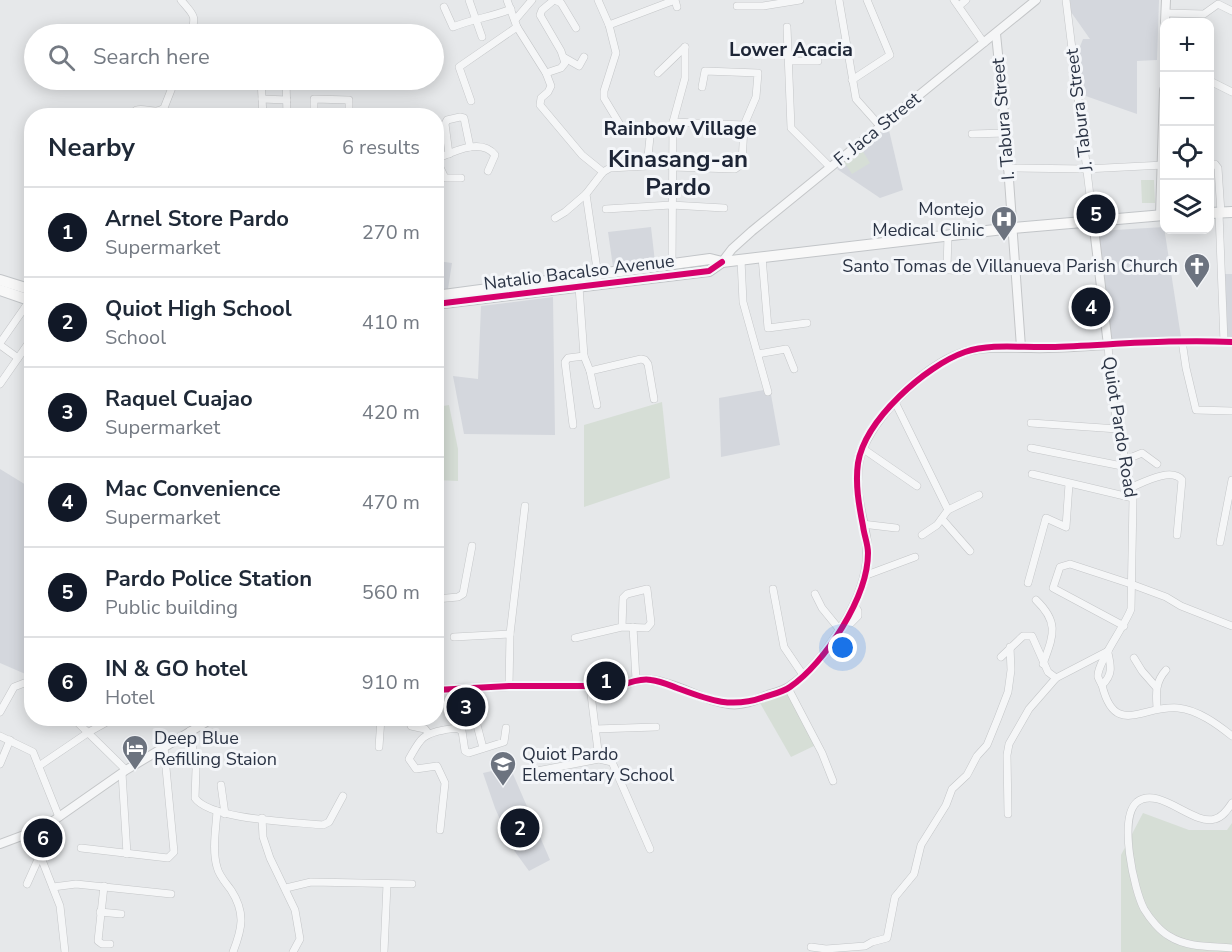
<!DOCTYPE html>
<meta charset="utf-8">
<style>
body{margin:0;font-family:"Nunito Sans",sans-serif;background:#f6f6f7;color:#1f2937}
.controls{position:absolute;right:18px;top:18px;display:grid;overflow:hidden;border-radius:12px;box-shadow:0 3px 15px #0003}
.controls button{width:54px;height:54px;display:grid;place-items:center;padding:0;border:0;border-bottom:2px solid #e0e1e3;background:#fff;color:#1f2937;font:30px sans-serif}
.you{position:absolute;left:843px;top:648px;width:21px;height:21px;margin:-15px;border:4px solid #fff;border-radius:50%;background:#1a73e8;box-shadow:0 0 0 9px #1a73e833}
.badge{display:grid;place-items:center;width:39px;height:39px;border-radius:50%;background:#111827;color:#fff;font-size:20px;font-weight:700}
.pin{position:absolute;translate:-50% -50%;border:3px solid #fff;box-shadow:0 2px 6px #0006}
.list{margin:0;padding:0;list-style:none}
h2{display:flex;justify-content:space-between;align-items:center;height:78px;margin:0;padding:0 24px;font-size:26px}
h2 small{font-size:20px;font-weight:400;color:#747a83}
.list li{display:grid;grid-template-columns:39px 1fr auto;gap:18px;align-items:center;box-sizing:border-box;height:90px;padding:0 24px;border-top:2px solid #e0e1e3}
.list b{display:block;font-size:22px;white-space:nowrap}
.list p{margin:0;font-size:20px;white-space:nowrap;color:#747a83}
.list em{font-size:20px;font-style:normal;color:#747a83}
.icon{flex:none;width:33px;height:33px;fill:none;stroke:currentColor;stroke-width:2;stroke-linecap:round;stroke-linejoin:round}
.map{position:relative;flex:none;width:1232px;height:952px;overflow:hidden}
.search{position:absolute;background:#fff;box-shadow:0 3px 15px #0003;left:24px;top:24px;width:420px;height:66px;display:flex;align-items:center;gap:15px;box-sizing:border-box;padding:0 21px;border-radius:33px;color:#747a83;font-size:22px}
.panel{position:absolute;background:#fff;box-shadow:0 3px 15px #0003;left:24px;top:108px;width:420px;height:618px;border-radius:24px}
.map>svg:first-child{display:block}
.built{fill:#d4d7dd}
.green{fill:#d6ded6}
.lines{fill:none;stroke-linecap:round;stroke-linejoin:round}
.minor-casing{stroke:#c4c6c8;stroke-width:8}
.tertiary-casing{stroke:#c4c6c8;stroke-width:10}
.primary-casing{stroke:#c2c5c8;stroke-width:12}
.minor{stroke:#f5f6f7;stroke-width:7}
.tertiary{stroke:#f5f6f7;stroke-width:8}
.primary{stroke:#f8f8f8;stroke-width:10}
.cycleway-casing{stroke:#f4f6f9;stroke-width:10}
.cycleway{stroke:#d6006c;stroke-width:6}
.labels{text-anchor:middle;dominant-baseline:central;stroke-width:6;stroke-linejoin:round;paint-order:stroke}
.street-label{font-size:18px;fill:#2b3445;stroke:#f4f6f9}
.poi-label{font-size:18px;fill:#2b3445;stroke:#f4f6f9;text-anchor:end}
.neighbourhood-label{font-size:20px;font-weight:bold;fill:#1d2536;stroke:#f4f6f9}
.district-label{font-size:24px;font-weight:bold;fill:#1d2536;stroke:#f4f6f9}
</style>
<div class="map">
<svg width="1232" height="952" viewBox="0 0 1232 952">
<rect width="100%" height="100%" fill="#e6e8ea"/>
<!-- built -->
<g class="built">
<path d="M1070,0H1159L1157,60L1137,61V114L1080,94L1075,59L1083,39H1090L1071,12Z"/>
<path d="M888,126L903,190L880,198L837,169Z"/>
<path d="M651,227L655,262L613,267L608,232Z"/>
<path d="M1164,227L1181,337L1112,340L1098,231Z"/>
<path d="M437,261L452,263L448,289L437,291Z"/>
<path d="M1225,274H1232V339H1227Z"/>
<path d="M553,297L555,435L464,434L453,376L478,379L481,306Z"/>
<path d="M770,389L780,445L721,457L719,398Z"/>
<path d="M0,469L31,488L32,578L27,591L32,593L30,676L0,663Z"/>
<path d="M510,767L550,860L529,871L513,849L495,808L483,773Z"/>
</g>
<!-- green -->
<g class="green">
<path d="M862,150L870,163L852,174L844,162Z"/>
<path d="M1141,180H1154L1155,203H1142Z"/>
<path d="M662,402L670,478L584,507V425Z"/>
<path d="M449,405L458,449V481L437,480V407Z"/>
<path d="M787,693L816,745L791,757L760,703Z"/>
<path d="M1143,813L1189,830H1227L1232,823V952H1121V855Z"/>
</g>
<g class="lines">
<!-- minor casing -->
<g class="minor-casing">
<g id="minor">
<path d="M181,0C193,15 197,14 191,34"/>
<path d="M469,0L482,37"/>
<path d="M507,0L517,27L546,73L551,86L548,92L541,98L540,105L582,155L603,172"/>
<path d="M555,0L561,3L576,28"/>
<path d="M839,0L856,99L880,126"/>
<path d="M954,0L984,43"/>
<path d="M1066,0L1093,220"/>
<path d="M737,6H763L800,0"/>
<path d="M959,6L966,0"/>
<path d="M444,7L453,27C472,19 492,17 511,9"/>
<path d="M1166,13L1204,14L1218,4L1232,11"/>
<path d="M515,20L532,0"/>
<path d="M609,25L675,0L677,7"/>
<path d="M787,27L791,128L830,167"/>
<path d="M565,58L579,66L584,57"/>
<path d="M789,61H818"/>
<path d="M546,73L561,68L565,63L561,51L540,15L542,10L554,0"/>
<path d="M658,73L685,47"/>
<path d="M261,80L263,116"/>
<path d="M286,80L287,116"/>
<path d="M852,80L890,55L867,0"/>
<path d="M1210,81L1232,92"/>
<path d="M262,99L287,100"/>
<path d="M471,101L459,67L517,27"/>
<path d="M135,116L136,110C146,107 155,115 164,108L175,80"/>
<path d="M314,116V99L349,100V116"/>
<path d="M673,122L744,125"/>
<path d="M972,134L1005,133"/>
<path d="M449,154L445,124L447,120L460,117L464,118L470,147"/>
<path d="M436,159C453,152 481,137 495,155L488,171"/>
<path d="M436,159L445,178H461"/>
<path d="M1210,164H1215L1218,168L1221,213"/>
<path d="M672,167L735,169L742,164L744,125L756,97L758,73L705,71L702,87"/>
<path d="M1007,168L1085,169L1164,165"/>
<path d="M606,209L671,205L724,208"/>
<path d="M1219,213L1224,342"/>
<path d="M555,218L565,212L586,194"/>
<path d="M948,236L947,268L950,270L963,271"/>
<path d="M762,257L768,328L807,323"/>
<path d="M741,260L743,302L768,392"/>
<path d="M672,266L673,122L685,78V47"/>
<path d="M598,276L586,194L603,172L610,168L647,166L650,137L647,133L622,128L604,98V91L616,53L609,25L598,0"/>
<path d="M579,287L584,356L590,371L597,405"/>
<path d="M1182,341L1186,368L1196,410L1232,411"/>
<path d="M0,343L30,300"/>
<path d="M0,345L18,358"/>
<path d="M758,354L786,349L794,369"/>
<path d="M590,371L641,359L645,360L648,364L654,399"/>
<path d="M0,384L32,338"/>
<path d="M895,402L948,510"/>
<path d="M1031,423L1118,429"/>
<path d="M573,425L565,362L568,358L584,356"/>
<path d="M862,448L917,486"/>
<path d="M1031,448L1127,467"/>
<path d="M1125,460L1142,453L1157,464"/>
<path d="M1032,474L1133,498"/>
<path d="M1132,487C1144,482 1172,467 1182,480L1177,535"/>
<path d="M942,519L970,551"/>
<path d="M862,524L896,528"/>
<path d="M922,535L937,525L948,510L979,495"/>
<path d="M1220,542L1232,480"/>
<path d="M864,576L915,557"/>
<path d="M1028,583L1046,518L1066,527L1069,484"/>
<path d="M773,589L784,647L803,675"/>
<path d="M815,594L822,608L840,630"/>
<path d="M436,599L458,597L463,594L472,546"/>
<path d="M1036,600C1060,623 1053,636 1043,664"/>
<path d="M851,623L858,616V611L854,604"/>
<path d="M1124,626L1053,588L1060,567L1070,564L1131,584L1166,597L1181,606L1232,626"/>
<path d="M633,627L636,680"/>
<path d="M454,637L510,634"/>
<path d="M575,638L622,627L647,628L651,623L647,589L627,594L623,598L622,627"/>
<path d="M1108,653C1111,666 1113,675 1102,685C1115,738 1142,705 1178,708C1198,710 1217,724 1232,736"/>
<path d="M1001,657L1023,636H1032L1048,672L1056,678"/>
<path d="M1134,658L1142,671L1156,687"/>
<path d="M1102,685C1101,683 1099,680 1098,677C1096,664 1125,626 1131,609L1133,498L1112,397L1108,345L1172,341L1232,342"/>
<path d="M509,686L510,634L525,506"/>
<path d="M590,686L599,759"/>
<path d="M475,688L477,725L483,748"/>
<path d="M788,688L822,753L833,781"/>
<path d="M1157,708C1156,694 1155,682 1166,670"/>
<path d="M0,712L14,687L32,680"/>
<path d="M73,718L126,770"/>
<path d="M409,718L411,726L425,729L428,733"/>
<path d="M595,729L656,727"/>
<path d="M190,731L196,769L195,798C210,820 296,822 323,825L329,822L343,796"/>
<path d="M0,736L33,752L59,817"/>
<path d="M379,747L381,718"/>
<path d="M0,764L10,740"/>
<path d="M39,766L89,732L114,718"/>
<path d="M537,771L599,759L612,762L650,849"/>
<path d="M122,773L127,854"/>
<path d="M221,785L225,814"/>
<path d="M1232,803C1228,809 1223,817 1215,819C1193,826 1159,785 1137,802C1118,818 1134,890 1144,909C1150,919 1160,931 1169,936C1188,948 1211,946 1232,948"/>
<path d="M217,811C216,828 212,850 217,867C219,876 226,883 231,890C246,913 242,929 233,952"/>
<path d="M1008,814L1007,755L1009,744L1029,709L1056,678L1108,651"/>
<path d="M262,818L263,837L270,858L295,910L300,939L293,952"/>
<path d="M440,830L445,783L437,766L416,769L409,759C420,740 421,734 444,730C451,729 456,727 462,731L465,751L469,753L504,742L506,728"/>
<path d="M29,834L40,855L60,906L65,952"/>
<path d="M81,848L168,858L174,852L164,747"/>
<path d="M27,884L40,855"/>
<path d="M104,886L98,941L102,944H110"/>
<path d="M53,887L76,884L171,894"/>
<path d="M286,888L311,882L412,884"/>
<path d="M100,912L121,914"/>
<path d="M811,947L826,949L865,946L872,942L887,938L895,897L914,874L921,845L946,805L952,789L967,775L977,756L987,745L998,718L1008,692L1011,670L1010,647"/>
<path d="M384,952L387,884"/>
</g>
</g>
<!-- tertiary casing -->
<g class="tertiary-casing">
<g id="tertiary">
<path d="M1165,22L1166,0"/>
<path d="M996,34L1005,124L1021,347"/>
<path d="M1160,216L1164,90"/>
<path d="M722,262L732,249L752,231L1036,0"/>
<path d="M436,690L509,686H620C630,682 641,678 651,680C678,683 702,701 729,704C743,706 756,700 768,695C775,693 783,691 789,687C824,664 862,604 867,563C870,536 857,509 857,482C857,471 858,457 863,447C879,410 929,362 968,351C989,346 1009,348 1031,348C1056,349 1082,346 1108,345L1093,220"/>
<path d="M0,844L43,828L126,770L213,718"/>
</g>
</g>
<!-- primary casing -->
<g class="primary-casing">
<g id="primary">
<path d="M1210,213L1232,212"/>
<path d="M0,280L32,290"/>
<path d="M0,290L32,301"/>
<path d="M436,296L710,259L722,262L1012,228L1164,215"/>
<path d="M436,304L709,271L722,262"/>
</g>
</g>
<!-- minor -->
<use href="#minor" class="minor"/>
<!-- tertiary -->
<use href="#tertiary" class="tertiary"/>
<!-- primary -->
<use href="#primary" class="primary"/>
<!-- cycleway casing -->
<g class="cycleway-casing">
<g id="cycleway">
<path d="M436,304L709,271L722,262"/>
<path d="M436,690L509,686H620C630,682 641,678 651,680C660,681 669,685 677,688C709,700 731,709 764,697C773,694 783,692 790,687C825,663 868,597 868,553C868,544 864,535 863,526C859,506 855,484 858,463C865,420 925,366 965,352C992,343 1022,348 1050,347C1111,345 1171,339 1232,342"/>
</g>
</g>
<!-- cycleway -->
<use href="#cycleway" class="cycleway"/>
</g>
<!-- icons -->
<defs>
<g id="hospital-pin" transform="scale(1.35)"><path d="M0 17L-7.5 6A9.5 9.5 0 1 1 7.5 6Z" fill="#6c737f" stroke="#f4f6f9"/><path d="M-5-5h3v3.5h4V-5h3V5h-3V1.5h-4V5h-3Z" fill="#fff"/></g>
<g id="church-pin" transform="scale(1.35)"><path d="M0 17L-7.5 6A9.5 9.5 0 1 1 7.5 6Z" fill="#6c737f" stroke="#f4f6f9"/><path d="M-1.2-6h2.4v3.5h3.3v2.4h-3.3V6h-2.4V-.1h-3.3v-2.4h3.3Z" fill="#fff"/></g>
<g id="hotel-pin" transform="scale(1.35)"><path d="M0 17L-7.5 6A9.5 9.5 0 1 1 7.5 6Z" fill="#6c737f" stroke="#f4f6f9"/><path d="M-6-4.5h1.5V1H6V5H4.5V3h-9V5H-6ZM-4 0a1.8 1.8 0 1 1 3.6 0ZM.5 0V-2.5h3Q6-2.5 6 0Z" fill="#fff"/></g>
<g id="school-pin" transform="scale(1.35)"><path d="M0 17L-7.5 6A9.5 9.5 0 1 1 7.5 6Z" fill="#6c737f" stroke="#f4f6f9"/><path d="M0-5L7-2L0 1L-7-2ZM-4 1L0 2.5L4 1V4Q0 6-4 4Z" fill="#fff"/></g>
</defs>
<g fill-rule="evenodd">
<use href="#hospital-pin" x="1004" y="219"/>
<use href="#church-pin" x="1197" y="266"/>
<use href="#hotel-pin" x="135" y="748"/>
<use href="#school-pin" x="503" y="764"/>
</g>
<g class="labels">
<!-- street labels -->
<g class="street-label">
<text transform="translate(1079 110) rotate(-97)">J. Tabura Street</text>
<text transform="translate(1003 119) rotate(-95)">I. Tabura Street</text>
<text transform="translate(877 129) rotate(-39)">F. Jaca Street</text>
<text transform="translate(579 272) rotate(-7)">Natalio Bacalso Avenue</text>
<text transform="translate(1120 427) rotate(81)">Quiot Pardo Road</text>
</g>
<!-- poi labels -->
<g class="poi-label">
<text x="984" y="209">Montejo<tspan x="984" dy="21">Medical Clinic</tspan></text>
<text x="1178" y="266">Santo Tomas de Villanueva Parish Church</text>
<text x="154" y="738" text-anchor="start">Deep Blue<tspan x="154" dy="21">Refilling Staion</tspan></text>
<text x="522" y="754" text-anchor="start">Quiot Pardo<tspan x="522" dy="21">Elementary School</tspan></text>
</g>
<!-- neighbourhood labels -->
<g class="neighbourhood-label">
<text x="791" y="49">Lower Acacia</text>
<text x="680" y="128">Rainbow Village</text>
</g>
<!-- district labels -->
<g class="district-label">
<text x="678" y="159">Kinasang-an<tspan x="678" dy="28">Pardo</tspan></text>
</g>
</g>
</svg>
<div class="controls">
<button>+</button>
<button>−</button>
<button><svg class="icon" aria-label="locate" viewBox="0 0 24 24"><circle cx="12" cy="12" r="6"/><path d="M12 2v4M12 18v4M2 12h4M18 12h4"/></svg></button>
<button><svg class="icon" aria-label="layers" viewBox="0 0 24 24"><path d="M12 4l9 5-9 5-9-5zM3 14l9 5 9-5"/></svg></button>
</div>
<div class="you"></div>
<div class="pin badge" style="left:606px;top:681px">1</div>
<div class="pin badge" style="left:520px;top:828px">2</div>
<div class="pin badge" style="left:466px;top:707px">3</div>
<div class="pin badge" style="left:1091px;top:307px">4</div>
<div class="pin badge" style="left:1096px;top:214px">5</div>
<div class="pin badge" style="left:43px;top:838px">6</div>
<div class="search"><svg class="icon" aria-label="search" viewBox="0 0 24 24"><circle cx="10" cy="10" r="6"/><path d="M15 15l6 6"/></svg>Search here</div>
<section class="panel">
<h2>Nearby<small>6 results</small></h2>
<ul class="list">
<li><span class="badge">1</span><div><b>Arnel Store Pardo</b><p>Supermarket</p></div><em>270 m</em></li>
<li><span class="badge">2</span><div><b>Quiot High School</b><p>School</p></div><em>410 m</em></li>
<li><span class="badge">3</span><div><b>Raquel Cuajao</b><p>Supermarket</p></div><em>420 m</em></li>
<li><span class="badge">4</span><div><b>Mac Convenience</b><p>Supermarket</p></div><em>470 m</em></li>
<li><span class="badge">5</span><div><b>Pardo Police Station</b><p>Public building</p></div><em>560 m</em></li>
<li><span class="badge">6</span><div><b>IN &amp; GO hotel</b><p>Hotel</p></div><em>910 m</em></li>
</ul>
</section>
</div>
